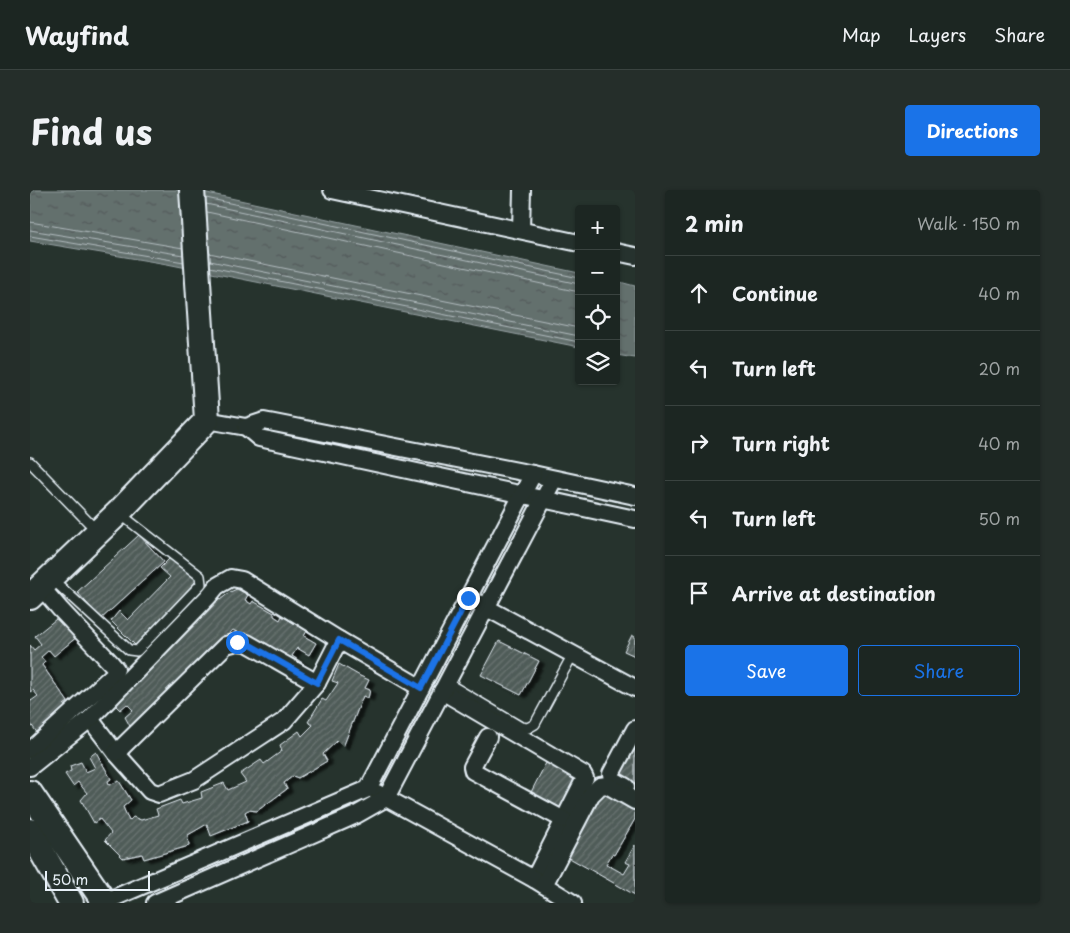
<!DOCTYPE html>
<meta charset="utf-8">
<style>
body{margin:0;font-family:"Playpen Sans",sans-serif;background:#252e2a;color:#f1f3f6}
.controls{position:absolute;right:15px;top:15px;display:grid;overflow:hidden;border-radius:5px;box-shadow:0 1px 4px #0004}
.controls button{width:45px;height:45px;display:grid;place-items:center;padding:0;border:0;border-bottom:1px solid #3a4340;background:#1c2622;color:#f1f3f6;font:25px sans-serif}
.scale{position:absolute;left:15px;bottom:12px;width:105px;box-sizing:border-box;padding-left:5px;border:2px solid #e8f1f8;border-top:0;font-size:14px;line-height:18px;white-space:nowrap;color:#e8f1f8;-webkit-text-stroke:4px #26332d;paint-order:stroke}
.stop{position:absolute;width:15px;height:15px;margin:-11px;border:4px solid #1a73e8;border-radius:50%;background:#fff}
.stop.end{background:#1a73e8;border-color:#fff;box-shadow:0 1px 5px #0008}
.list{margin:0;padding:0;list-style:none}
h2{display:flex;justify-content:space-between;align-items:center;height:65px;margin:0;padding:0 20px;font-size:21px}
h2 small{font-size:16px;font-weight:400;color:#a0a5a5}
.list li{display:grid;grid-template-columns:32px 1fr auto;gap:15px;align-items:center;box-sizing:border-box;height:75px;padding:0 20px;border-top:1px solid #3a4340}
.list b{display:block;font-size:19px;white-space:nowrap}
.list em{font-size:16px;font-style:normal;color:#a0a5a5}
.actions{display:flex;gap:10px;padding:15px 20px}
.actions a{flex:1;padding:11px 0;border:1px solid #1a73e8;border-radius:5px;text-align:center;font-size:18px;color:#1a73e8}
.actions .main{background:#1a73e8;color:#fff}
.icon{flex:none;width:28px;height:28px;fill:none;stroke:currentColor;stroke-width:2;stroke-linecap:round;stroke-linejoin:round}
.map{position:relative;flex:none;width:605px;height:713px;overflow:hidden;border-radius:5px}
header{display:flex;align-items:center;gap:30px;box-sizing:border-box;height:70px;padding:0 25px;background:#1c2622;border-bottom:1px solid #3a4340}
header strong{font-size:24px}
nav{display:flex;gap:28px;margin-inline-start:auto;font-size:18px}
.intro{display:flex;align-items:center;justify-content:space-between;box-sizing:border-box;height:120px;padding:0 30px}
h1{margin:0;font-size:35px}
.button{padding:12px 22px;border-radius:5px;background:#1a73e8;color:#fff;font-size:18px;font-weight:700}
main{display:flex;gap:30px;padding:0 30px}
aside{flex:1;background:#1c2622;border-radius:5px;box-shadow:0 1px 4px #0004}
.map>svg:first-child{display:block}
.water{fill:url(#water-ripples);stroke:#98a3a5}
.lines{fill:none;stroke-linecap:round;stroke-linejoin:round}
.shore{stroke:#b3bdc0;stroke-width:1}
.building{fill:url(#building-hatch);stroke:#e8f1f8;filter:url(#shadow)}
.lane-casing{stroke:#e8f1f8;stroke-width:12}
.street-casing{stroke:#e8f1f8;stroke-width:20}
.secondary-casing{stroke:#e8f1f8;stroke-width:28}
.lane{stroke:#26332d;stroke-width:9}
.street{stroke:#26332d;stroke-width:16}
.secondary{stroke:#26332d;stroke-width:24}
.route{stroke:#1a73e8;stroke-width:6}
</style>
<header>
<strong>Wayfind</strong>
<nav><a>Map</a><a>Layers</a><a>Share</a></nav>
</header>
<div class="intro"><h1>Find us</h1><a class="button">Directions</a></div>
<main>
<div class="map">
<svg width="605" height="713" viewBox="0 0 605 713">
<defs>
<pattern id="water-ripples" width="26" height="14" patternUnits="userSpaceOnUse" patternTransform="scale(1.25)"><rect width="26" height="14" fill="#636f6d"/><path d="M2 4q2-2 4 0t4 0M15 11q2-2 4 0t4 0" fill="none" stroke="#535a5a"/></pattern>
<pattern id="building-hatch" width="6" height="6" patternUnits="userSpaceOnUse" patternTransform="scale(1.25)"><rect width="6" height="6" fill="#505c59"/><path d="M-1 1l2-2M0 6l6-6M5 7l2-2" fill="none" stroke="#697472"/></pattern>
<filter id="shadow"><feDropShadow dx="5.5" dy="3" stdDeviation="1" flood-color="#0009"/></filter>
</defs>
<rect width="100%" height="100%" fill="#26332d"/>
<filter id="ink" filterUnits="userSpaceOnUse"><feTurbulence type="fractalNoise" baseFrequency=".02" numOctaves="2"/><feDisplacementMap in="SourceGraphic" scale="10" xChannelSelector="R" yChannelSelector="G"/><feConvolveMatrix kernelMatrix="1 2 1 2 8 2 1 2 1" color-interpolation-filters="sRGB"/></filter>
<g filter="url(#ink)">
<!-- water -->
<g class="water">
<path d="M0,0H163L549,83V157L137,74L0,51Z"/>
<path d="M586,91L605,96V168L586,165Z"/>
</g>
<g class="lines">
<!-- shore -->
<g class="shore">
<path d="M176,8L549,88"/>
<path d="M176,14L549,94"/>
<path d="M177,22L549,102"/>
<path d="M0,32L153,58"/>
<path d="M0,40L153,65"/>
<path d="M0,46L154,72"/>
<path d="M179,63L549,138"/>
<path d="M180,71L549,146"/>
<path d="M180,77L549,152"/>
</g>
</g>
<!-- building -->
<g class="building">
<path d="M109,345L134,372L71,429L47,402Z"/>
<path d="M141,367L169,391L107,457L81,431L89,421L98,430L140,387L130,378Z"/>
<path d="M207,399L218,405L215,410L221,414L223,411L244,423V426L250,430L252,426L277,441L274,446L286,453L279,465L267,458L262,466L274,474L270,476L203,440L108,530L102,540L95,527L103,520L97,514L90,520L83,513L112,481L115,484L121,479L116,474L182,414L188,411L185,406L187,403L190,410L200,402Z"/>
<path d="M31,425L48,446L24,466L19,460L11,467L15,472L12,475L38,512L34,515L39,523L8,544L0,533V509L1,511L8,506L3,500L0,502V455L4,460L11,454L5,446Z"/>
<path d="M602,445L605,447V466L594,461Z"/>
<path d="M469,451L509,471L491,505L451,485Z"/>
<path d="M309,474L330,486L339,490L335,498L340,500L338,508L333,506L313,557L307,551L293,564L297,571L268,588L263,586L254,593L257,599L227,621L218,620L215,622L218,631L181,646L177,634L158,645L159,656L114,669L112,664L93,668L75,650L81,643L70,629L64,633L51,610L57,603L48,592L43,596L35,584L41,581L40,576L51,572L56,582L65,578L59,567L66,562L81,589L78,591L79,595L89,591L101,610L93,617L99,631L103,627L111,630L128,625L126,619L150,610L152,614L172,608L171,602L194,593L198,600L216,592L210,584L231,570L234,574L252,561L250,555L269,541L272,546L283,535L278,532L292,509L296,511L308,493L302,491Z"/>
<path d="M605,547V595L584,584Z"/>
<path d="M517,571L551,588L532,626L498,608Z"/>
<path d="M575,599L605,616V629L584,665L582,664L576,674L594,684L600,674L595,672L605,655V705L536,666Z"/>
</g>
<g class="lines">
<!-- lane casing -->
<g class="lane-casing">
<g id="lane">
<path d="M0,272L68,342"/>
<path d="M21,388L99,460L107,461L171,394L170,386L89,323"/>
<path d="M417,493L491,537L498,538L505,534L543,464"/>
</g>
</g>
<!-- street casing -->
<g class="street-casing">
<g id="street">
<path d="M302,0L549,53"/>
<path d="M491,40L492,0"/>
<path d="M586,62L605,66"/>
<path d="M177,230L216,237L229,248L605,329"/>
<path d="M216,237L234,231L503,284L605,306"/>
<path d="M446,412L605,498"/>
<path d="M412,501L553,584L555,588L504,689"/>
<path d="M60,529L86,563L120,601L129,604L164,590L254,531L287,493L309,450"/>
<path d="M458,547L442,577L443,581L534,630"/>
<path d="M0,561L84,484L86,479L81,473L30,419L11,397"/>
<path d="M86,563L196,455L207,452L217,453L287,493"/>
<path d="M0,577L60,529L178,407L187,396L201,388L212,390L309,450L391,498"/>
<path d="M596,597L582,589L581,584L605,539"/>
<path d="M347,603L504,689L543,713"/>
<path d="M514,695L561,605L570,596L577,595L605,611"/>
<path d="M72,713L338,599L503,284"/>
<path d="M125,713L326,625L356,608L524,289"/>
</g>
</g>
<!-- secondary casing -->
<g class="secondary-casing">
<g id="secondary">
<path d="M0,407L88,323L177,230L162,0"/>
<path d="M0,603L75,713"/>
<path d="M0,641L41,713"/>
</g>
</g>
<!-- lane -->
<use href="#lane" class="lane"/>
<!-- street -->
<use href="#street" class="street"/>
<!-- secondary -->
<use href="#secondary" class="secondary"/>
</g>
</g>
<g class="lines" filter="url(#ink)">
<!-- route -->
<path class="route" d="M207,452L217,453L287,493L309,450L391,498L438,408"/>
</g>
</svg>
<div class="controls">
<button>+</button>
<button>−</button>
<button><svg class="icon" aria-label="locate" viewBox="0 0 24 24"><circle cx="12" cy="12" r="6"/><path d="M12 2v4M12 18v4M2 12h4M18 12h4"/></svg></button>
<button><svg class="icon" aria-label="layers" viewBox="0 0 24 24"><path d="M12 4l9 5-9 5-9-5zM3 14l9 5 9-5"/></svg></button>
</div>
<div class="scale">50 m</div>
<div class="stop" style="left:207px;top:452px"></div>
<div class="stop end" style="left:438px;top:408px"></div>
</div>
<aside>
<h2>2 min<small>Walk · 150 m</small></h2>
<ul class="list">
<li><svg class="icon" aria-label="ahead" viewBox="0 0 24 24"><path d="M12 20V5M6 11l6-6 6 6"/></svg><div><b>Continue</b></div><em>40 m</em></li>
<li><svg class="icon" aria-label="left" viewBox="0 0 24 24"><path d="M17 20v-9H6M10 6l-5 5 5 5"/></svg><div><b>Turn left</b></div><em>20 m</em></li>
<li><svg class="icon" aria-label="right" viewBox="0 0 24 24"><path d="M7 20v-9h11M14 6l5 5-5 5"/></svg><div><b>Turn right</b></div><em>40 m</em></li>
<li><svg class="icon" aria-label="left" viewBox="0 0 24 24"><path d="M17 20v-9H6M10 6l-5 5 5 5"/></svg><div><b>Turn left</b></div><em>50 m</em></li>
<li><svg class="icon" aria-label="arrive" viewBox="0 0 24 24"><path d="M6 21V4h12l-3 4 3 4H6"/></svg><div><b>Arrive at destination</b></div></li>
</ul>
<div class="actions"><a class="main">Save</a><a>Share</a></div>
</aside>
</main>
